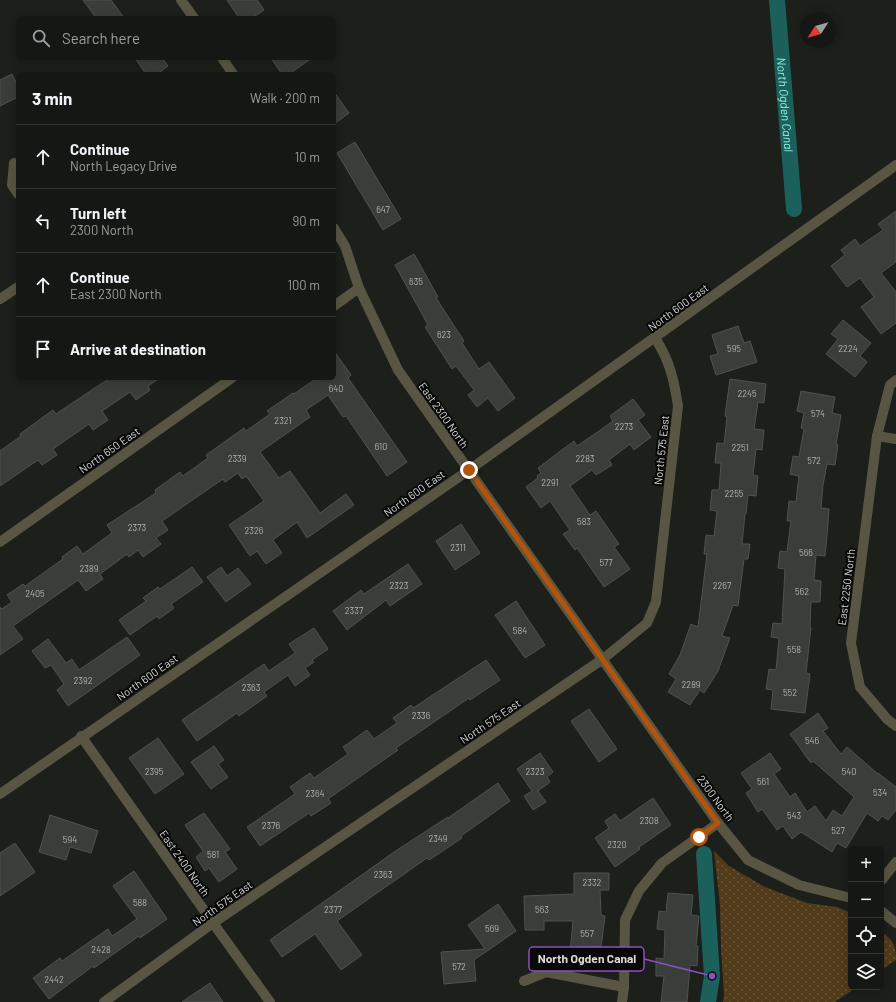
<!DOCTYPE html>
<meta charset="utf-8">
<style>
body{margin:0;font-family:Barlow,sans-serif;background:#222422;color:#f1f3f6}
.controls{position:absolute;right:12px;bottom:12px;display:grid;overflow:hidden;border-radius:6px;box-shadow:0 2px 10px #0003}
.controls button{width:36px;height:36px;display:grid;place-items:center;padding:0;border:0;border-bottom:1px solid #343634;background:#151714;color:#f1f3f6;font:20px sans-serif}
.compass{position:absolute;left:800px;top:12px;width:36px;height:36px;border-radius:50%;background:#151714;box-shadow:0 2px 10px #0003;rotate:234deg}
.stop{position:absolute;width:12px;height:12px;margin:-9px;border:3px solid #b45309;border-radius:50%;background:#fff}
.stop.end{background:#b45309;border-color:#fff;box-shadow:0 1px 4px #0008}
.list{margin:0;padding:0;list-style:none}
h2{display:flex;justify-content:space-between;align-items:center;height:52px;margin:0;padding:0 16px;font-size:17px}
h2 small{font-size:13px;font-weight:400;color:#9d9fa0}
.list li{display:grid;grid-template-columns:26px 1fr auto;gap:12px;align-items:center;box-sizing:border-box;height:64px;padding:0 16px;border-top:1px solid #343634}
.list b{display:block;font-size:15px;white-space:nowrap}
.list p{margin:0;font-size:13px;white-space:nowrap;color:#9d9fa0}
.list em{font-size:13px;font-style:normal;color:#9d9fa0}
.icon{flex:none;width:22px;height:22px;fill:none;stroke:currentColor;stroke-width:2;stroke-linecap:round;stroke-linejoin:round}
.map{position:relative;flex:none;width:896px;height:1002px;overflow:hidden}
.search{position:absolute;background:#151714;box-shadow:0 2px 10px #0003;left:16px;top:16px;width:320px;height:44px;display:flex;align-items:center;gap:10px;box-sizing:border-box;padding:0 14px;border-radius:6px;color:#9d9fa0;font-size:15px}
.panel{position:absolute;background:#151714;box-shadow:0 2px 10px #0003;left:16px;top:72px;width:320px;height:308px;border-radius:6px}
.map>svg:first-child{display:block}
.grass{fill:url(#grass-dots)}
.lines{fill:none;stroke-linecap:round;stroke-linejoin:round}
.canal{stroke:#1b605a;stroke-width:16}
.building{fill:#393e3a;stroke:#4e5350}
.minor{stroke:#585642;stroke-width:10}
.route{stroke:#b45309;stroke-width:5}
.labels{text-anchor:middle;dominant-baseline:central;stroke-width:4;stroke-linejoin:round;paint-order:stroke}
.number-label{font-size:9px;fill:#b2b4b0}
.street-label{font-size:11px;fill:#dadbd8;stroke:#070807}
.water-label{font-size:12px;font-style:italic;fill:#8df3e8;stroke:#070807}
.leader{fill:none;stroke:#8e4fc4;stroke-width:1.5}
.callout-dot{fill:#8e4fc4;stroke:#070807;stroke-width:1.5}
.callout{fill:#070807;stroke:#8e4fc4;stroke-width:1.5}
.callout-label{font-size:12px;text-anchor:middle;font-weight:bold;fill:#dadbd8}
</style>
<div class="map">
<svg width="896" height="1002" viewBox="0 0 896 1002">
<defs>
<pattern id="grass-dots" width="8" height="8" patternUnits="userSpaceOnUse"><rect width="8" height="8" fill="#523b1a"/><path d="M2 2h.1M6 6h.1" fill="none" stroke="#6a573b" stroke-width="1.8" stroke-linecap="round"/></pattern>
</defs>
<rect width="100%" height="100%" fill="#1c1f1a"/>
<!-- grass -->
<g class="grass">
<path d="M714,851L729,866L765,887L807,903L837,907L851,913V987H857L835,1002H723L724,995L721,948L720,905Z"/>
<path d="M881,931C893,941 896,944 896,960L881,970Z"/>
</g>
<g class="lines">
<!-- canal -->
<g class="canal">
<path id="s1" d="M777,0L794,209"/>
<path d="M704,854L712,976L708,1002"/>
</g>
</g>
<!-- building -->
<g class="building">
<path d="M83,0H111L124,18H96Z"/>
<path d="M227,0H257L264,10L252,18H239Z"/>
<path d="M135,58H162L168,66L158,74H146Z"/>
<path d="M271,58H312L289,74H282Z"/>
<path d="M12,74L18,86V97L0,106V80Z"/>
<path d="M334,92L349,113L334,124Z"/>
<path d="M355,142L401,219L383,230L337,153Z"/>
<path d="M896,211V262L881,273L896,292V323L881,334L861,307L874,297L860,278L847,287L831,266L845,255L841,250L855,239L860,246L883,230L878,224Z"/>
<path d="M414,254L438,297L436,298L464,341L462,343L479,369L489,362L515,398L498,411L488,398L477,407L468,395L474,390L456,366L452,369L425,327L428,325L395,265Z"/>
<path d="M843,320L871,343L860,356L867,362L855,377L826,354L838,339L831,334Z"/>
<path d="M738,326L744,343L750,341L757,362L716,375L710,356L718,354L712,335Z"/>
<path d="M334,351L351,375L348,378L407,462L387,476L346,416L343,417L328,395L306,410L310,417L260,452L279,478L290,471L320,513L346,494L354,505L307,538L297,522L273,540L282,553L266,564L257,551L250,556L229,525L264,501L246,476L242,479L238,473L225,482L223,479L162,521L168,530L156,538L161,544L143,557L138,550L129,557L127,554L100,574L103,579L86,591L78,580L13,626L23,639L0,655V607L2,609L12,602L7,595L23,584L25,586L63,559L62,557L77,546L83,554L112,533L107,525L156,493L155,490L180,472L183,476L208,458L206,455L244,428L246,431L270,414L267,411L293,393L294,394L317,378H334Z"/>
<path d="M110,378H160L148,386L150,390L136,400L130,392L102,411L108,420L93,430L89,424L53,449L57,455L42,465L38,460L0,486V451L21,436L20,434L53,410L56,414Z"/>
<path d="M730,379L766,384L764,403L758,402L754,429L764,430L762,450L756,449L753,475L758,476L756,496L748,495L746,514H745L742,544H750L748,559H744L738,606L733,605L722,636L730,638L718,671L704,693L700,690L690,705L668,692L676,679L669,674L680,655L691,624L698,627L707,554H704L706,535L714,536L717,511L710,510L712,490H719L721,463H715L717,443L724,444L727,417L725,416Z"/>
<path d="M801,391L835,397L832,413L841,415L836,444L838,445L835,465L827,464L823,485L821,508L829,509L827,536L825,556L816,555L814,580L821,581L820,602H811L810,627L811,628L806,673L810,674L805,713L771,709L773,690L766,689L769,669L776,670L779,638L771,637L773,623L782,624L785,569L778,568L780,551L787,552L791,521H787L789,501L796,502L799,476L790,474L793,456L799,457L804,429L801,428L804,413L797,411Z"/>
<path d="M633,399L645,415L638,420L651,437L634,450L630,444L609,460L612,465L596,475L592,470L570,486L590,515L596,511L619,544L614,547L630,569L604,587L577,548L575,550L563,534L570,530L550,501L541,508L526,487L538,478L537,476L541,473L538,468L574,441L577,446L599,431L613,421L610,416Z"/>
<path d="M461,524L480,553L455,570L436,541Z"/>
<path d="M408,564L422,584L390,606L386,600L347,630L333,611L361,590L364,594Z"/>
<path d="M192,567L203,582L171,604L174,608L159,619L157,616L130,635L119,620L146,601L143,598L158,587L160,589Z"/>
<path d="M221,567L227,576L238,568L251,584L226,602L207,577Z"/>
<path d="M516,601L545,645L525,658L495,615Z"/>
<path d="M314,628L328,649L312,660L314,662L305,668L310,675L295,686L288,675L264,692L267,696L239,716L237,713L197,741L182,720L264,664L269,671L295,653L289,644Z"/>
<path d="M127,637L140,655L68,706L57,690L64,684L51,665L45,668L32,651L48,639L66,663L72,659L79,670Z"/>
<path d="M486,660L500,680L470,700L469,698L396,748L398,750L328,799L331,803L311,816L309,813L260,846L247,827L295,794L290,787L310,773L314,778L348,754L343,747L367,730L374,739L397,723L393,718L411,705L413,708Z"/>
<path d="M589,709L617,749L599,762L571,721Z"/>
<path d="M818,713L828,728L823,731L841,754L847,747L878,774V773L896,787V810L888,820L882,816L878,821L867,813L846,848L837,843L832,852L801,832L792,839L783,826L777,830L762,809L758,812L746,793L752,789L741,773L770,753L781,769L774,774L790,797L795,793L807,812L815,806L826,821L833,810L842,816L854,797L813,761L811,763L790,734Z"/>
<path d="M158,738L184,774L155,794L129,758Z"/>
<path d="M214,746L224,760L218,764L228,777L211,789L191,762Z"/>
<path d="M540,753L553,772L547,777L550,782L538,791L546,802L533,810L524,796L532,791L517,769Z"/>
<path d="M498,783L510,801L461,836L462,838L429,860L427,858L337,921L362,955L341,970L315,934L282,957L270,940L397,850L448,817V818Z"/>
<path d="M653,798L671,825L639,847L640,849L615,867L595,838L609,828L605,821L615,814L620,821Z"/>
<path d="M204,813L230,849L225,852L237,869L219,882L209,868L205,871L196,857L203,851L185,825Z"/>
<path d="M50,815L98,831L91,853L70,847L66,860L39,852Z"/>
<path d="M15,843L35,872L0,896V853Z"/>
<path d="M134,871L167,919L140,938L139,936L94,968L93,966L49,999L33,978L60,958L62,961L108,929L112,936L137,919L113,886Z"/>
<path d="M574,873H609V890H600L601,915L605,916L601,947L593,946L592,956L570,953L573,921H544V930H525L524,896L574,894Z"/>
<path d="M668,893L693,895L691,915L699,916L696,946H698L697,966L690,965L687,1002H661L664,976H656V958L664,959L665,930L657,929L659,911L666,912Z"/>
<path d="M498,904L516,931L474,960L476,981L444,984L441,952L485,949L468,925Z"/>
<path d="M210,983L223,1002H182Z"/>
</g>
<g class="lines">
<!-- minor -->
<g class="minor">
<path d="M181,0L194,18"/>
<path d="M222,58L233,74"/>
<path d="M14,163L12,185L18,194"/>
<path d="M334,228L345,246L359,288L398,370L718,823L748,860L799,885L851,898"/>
<path d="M0,299L18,287"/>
<path d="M334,306L359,288"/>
<path d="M896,380L890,385L877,436L851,643L860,687L887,719L896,726"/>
<path d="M877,436L896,439"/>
<path d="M0,542L232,378"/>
<path d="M81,736L213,923L270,1002"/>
<path d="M0,794L469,470L896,165"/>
<path d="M881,881L896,862"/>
<path d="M881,911L896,923"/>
<path d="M524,981L546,972L624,987"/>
<path d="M104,1002L213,923L603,659L647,623L656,602L678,406C674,380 670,361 655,338"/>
<path d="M622,1002L624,987L625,920L639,891L662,863L718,823"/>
</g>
</g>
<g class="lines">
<!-- route -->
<path class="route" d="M469,470L718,823L699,837"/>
</g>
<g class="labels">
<!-- number labels -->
<g class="number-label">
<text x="383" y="209">647</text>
<text x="416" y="281">635</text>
<text x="444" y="334">623</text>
<text x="734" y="348">595</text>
<text x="848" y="348">2224</text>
<text x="336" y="388">640</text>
<text x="747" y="393">2245</text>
<text x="818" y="413">574</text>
<text x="283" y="420">2321</text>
<text x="624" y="426">2273</text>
<text x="381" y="446">610</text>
<text x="740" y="447">2251</text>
<text x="237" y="458">2339</text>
<text x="585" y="458">2283</text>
<text x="814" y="460">572</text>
<text x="550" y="482">2291</text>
<text x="734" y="493">2255</text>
<text x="584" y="521">583</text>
<text x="137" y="527">2373</text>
<text x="254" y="530">2326</text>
<text x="458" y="547">2311</text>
<text x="806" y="552">566</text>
<text x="606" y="562">577</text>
<text x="89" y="568">2389</text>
<text x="399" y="585">2323</text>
<text x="722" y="585">2267</text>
<text x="802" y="591">562</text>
<text x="35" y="593">2405</text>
<text x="354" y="610">2337</text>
<text x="520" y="630">584</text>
<text x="794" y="649">558</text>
<text x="83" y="680">2392</text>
<text x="691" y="684">2289</text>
<text x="251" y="687">2363</text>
<text x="790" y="692">552</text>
<text x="421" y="715">2336</text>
<text x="812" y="740">546</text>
<text x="154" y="771">2395</text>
<text x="535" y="771">2323</text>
<text x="849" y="771">540</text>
<text x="763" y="781">561</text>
<text x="880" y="792">534</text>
<text x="315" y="793">2364</text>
<text x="794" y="815">543</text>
<text x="649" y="820">2308</text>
<text x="271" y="825">2376</text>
<text x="838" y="830">527</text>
<text x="438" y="838">2349</text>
<text x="70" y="839">594</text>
<text x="617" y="844">2320</text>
<text x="213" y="854">581</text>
<text x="383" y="874">2363</text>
<text x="592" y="882">2332</text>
<text x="140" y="902">588</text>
<text x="333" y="909">2377</text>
<text x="542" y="909">563</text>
<text x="492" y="928">569</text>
<text x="587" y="933">557</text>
<text x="101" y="949">2428</text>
<text x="459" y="966">572</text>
<text x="54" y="979">2442</text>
</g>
<!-- street labels -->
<g class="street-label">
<text transform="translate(678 307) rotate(-36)">North 600 East</text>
<text transform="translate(444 415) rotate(55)">East 2300 North</text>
<text transform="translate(109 450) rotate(-35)">North 650 East</text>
<text transform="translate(661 450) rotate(-84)">North 575 East</text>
<text transform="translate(414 493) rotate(-35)">North 600 East</text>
<text transform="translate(846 587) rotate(-83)">East 2250 North</text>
<text transform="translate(147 677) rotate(-35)">North 600 East</text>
<text transform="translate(490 721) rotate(-34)">North 575 East</text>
<text transform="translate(716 798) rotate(54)">2300 North</text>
<text transform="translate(185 863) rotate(55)">East 2400 North</text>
<text transform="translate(222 903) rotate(-35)">North 575 East</text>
</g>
<!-- water labels -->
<g class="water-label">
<text stroke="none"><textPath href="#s1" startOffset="105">North Ogden Canal</textPath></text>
</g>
</g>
<!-- callouts -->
<path class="leader" d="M712 976L644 959"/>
<circle class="callout-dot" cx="712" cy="976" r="4"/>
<rect class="callout" x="529" y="947" width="115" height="24" rx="4"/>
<g class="callout-label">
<text x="587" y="963">North Ogden Canal</text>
</g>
</svg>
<div class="controls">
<button>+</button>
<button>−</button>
<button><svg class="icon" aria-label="locate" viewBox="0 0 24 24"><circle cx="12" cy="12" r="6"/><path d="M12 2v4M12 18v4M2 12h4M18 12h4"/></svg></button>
<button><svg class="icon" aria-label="layers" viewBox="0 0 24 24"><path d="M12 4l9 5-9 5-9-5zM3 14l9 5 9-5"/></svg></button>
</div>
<svg class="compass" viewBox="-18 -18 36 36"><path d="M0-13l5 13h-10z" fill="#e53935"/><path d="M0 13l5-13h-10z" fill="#9d9fa0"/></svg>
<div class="stop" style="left:699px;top:837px"></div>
<div class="stop end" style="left:469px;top:470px"></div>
<div class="search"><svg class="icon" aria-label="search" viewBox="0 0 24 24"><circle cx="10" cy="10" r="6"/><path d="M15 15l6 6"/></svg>Search here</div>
<section class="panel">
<h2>3 min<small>Walk · 200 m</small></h2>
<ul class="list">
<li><svg class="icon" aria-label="ahead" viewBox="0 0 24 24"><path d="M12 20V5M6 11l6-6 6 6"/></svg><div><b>Continue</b><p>North Legacy Drive</p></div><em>10 m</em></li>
<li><svg class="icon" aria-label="left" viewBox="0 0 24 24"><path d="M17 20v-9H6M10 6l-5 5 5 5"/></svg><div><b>Turn left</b><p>2300 North</p></div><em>90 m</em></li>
<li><svg class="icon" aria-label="ahead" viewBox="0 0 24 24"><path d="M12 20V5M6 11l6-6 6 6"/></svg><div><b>Continue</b><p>East 2300 North</p></div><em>100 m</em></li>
<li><svg class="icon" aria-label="arrive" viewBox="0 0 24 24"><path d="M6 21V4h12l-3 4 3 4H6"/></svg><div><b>Arrive at destination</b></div></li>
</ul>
</section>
</div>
